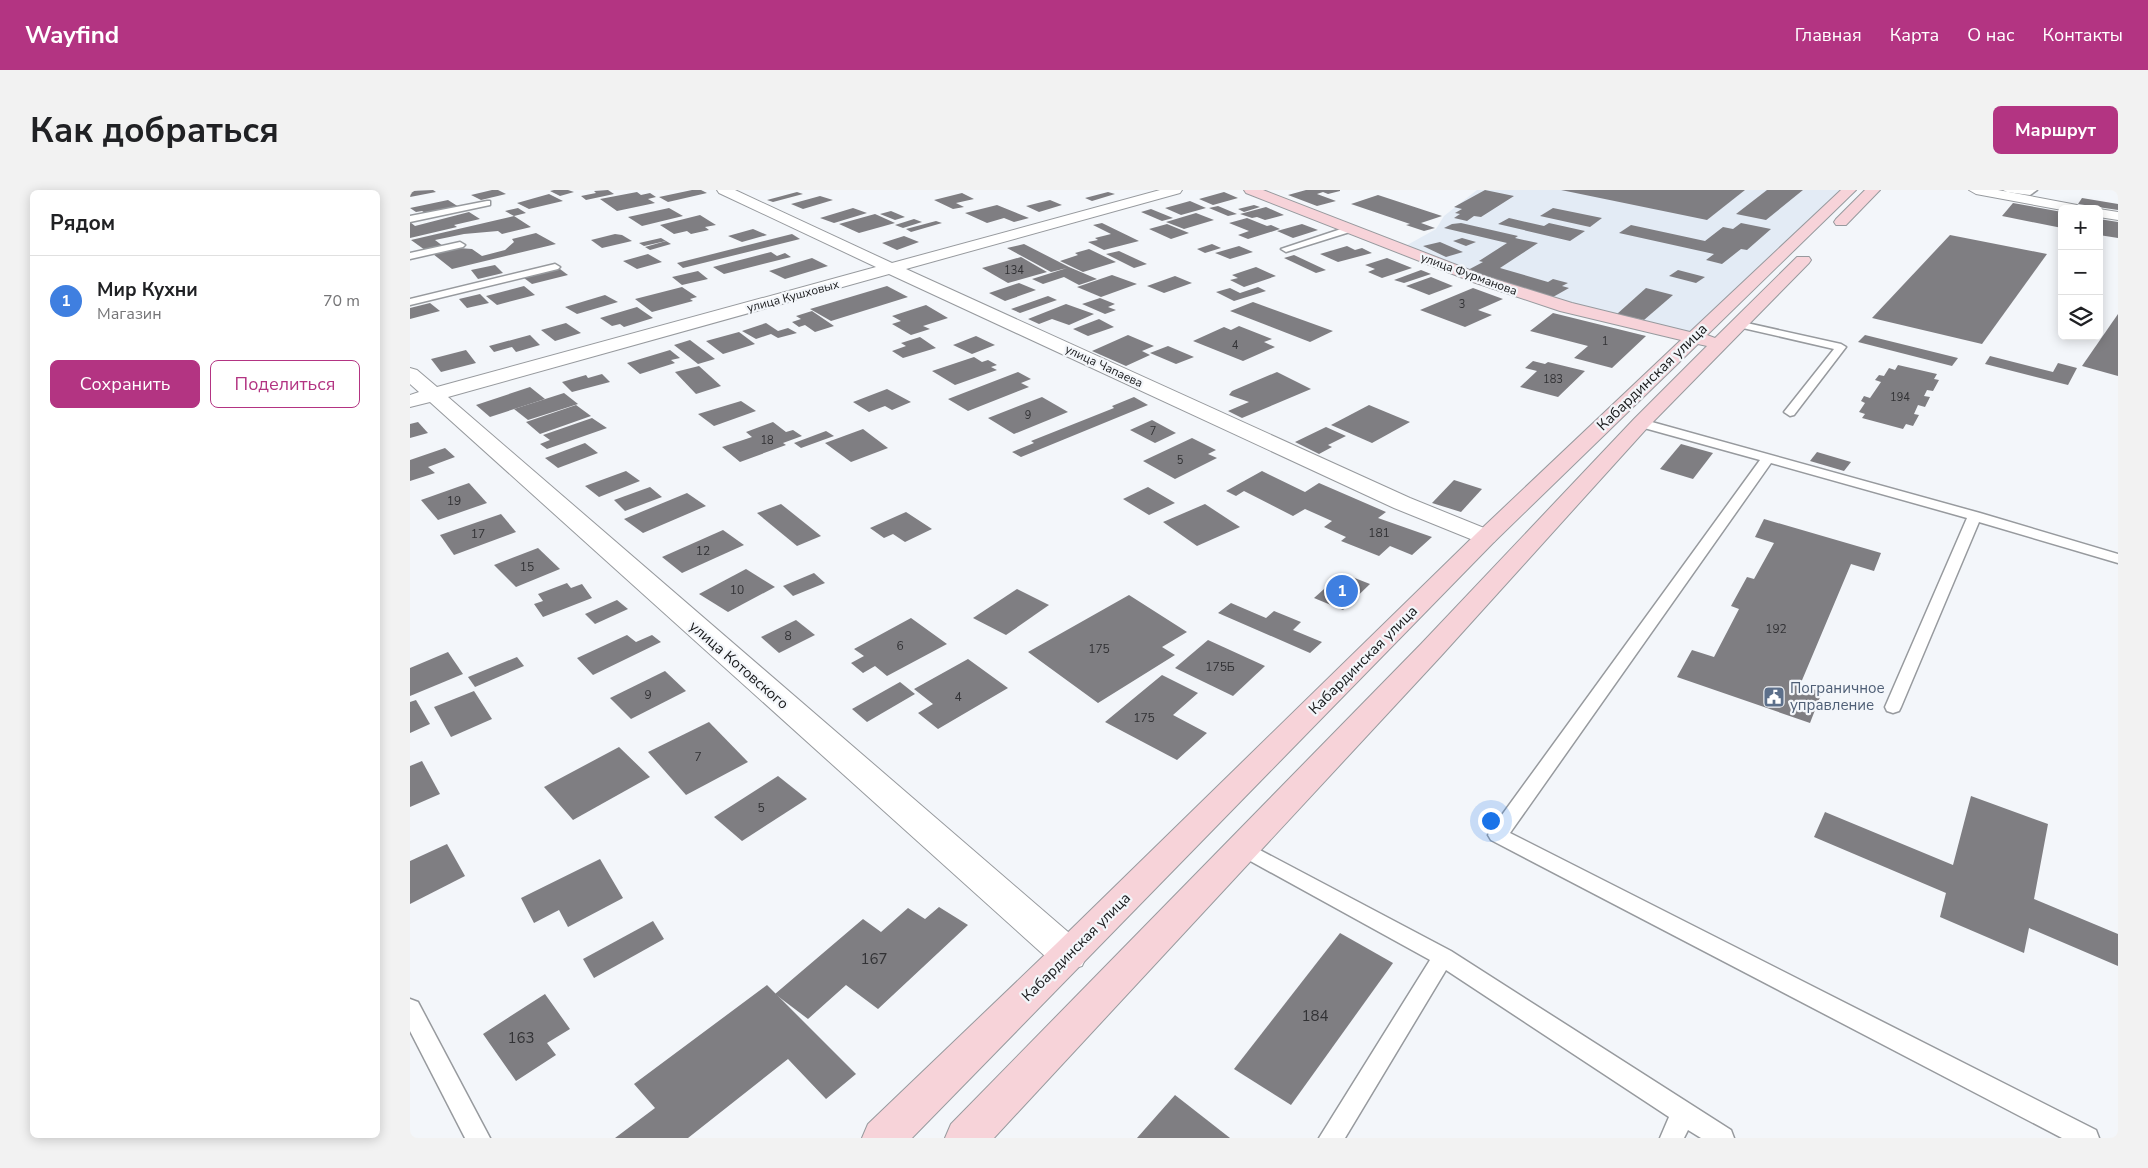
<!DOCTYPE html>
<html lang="ru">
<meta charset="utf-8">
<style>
body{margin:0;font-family:"Nunito Sans",sans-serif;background:#f2f2f2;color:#202124}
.controls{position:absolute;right:15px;top:15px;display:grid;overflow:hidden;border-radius:8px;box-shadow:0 2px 12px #0003}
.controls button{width:45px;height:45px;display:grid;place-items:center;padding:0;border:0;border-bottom:1px solid #e0e0e0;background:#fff;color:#202124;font:25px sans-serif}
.you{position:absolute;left:1080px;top:630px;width:18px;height:18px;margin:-12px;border:4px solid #fff;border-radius:50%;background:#1a73e8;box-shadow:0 0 0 8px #1a73e833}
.badge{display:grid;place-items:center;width:32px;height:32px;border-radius:50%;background:#b33482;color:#fff;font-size:16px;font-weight:700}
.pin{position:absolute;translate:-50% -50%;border:2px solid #fff;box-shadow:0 1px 5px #0006}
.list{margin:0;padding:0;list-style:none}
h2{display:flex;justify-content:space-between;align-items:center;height:65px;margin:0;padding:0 20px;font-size:21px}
h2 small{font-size:16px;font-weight:400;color:#757577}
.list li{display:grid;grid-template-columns:32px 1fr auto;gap:15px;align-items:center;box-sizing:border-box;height:90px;padding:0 20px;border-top:1px solid #e0e0e0}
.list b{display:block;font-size:19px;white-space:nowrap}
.list p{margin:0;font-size:16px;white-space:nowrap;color:#757577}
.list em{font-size:16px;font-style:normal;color:#757577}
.actions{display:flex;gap:10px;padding:15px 20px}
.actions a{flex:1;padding:11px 0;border:1px solid #b33482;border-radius:8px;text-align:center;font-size:18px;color:#b33482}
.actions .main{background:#b33482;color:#fff}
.icon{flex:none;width:28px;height:28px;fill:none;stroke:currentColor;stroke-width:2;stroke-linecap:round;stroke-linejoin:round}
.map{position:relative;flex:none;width:1708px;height:948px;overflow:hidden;border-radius:8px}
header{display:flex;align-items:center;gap:30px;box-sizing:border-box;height:70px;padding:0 25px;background:#b33482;color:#fff}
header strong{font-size:24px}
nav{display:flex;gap:28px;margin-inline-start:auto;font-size:18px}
.intro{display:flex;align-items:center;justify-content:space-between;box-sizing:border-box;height:120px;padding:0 30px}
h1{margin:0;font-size:35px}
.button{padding:12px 22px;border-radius:8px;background:#b33482;color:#fff;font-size:18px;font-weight:700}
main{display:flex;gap:30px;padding:0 30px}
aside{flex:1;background:#fff;border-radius:8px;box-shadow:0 2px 12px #0003}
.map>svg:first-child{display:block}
.built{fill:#e3ebf5}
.building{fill:#7f7e82}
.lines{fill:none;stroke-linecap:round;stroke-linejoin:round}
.lane-casing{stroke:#979a9e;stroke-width:3}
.street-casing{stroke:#979a9e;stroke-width:2}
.secondary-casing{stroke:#979a9e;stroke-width:2}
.lane{fill:#fff;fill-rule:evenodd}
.street{fill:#fff;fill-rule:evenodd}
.secondary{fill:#f7d3d9;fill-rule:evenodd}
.labels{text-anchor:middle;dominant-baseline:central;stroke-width:4.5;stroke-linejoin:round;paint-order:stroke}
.far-number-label{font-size:11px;fill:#323235}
.far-street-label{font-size:12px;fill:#18191b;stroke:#f3f6fa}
.number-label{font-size:12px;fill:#323235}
.street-label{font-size:15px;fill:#18191b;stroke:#f3f6fa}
.service-label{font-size:15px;fill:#4e5e75;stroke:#f3f6fa;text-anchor:start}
.near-number-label{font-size:15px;fill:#323235}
</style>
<header>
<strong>Wayfind</strong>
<nav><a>Главная</a><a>Карта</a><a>О нас</a><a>Контакты</a></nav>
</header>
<div class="intro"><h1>Как добраться</h1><a class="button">Маршрут</a></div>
<main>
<aside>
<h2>Рядом<small></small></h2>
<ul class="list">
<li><span class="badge" style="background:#3f7fe0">1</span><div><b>Мир Кухни</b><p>Магазин</p></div><em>70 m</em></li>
</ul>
<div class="actions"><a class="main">Сохранить</a><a>Поделиться</a></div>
</aside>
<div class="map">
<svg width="1708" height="948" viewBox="0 0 1708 948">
<rect width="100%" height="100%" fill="#f3f6fa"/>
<!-- built -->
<path class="built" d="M1067,0H1439L1284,148L1225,135L990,59L1026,39L1034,26Z"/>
<!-- building -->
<g class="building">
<path d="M23,0L26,2L0,7V1Z"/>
<path d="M82,0H88L96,4L71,10L61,5Z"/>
<path d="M144,0H158L164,2L150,6L140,1Z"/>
<path d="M198,0L204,4L176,10L171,6L186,3L184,1Z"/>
<path d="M282,0H291L297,3L258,12L249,7Z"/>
<path d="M896,0H930V1L918,4L913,2L907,4L926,11L907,16L878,5Z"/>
<path d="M1075,0L1104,6L1071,27L1064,26L1057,31L1044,28L1050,24L1045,23L1052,19L1044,17Z"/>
<path d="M1151,0H1335L1297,30Z"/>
<path d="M1357,0H1393L1356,30L1326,24Z"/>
<path d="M227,2L231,5L240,3L246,7L238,9L245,13L207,21L190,9Z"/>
<path d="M387,2L393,4L363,12L357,10Z"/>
<path d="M698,2L705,4L682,11L675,8Z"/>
<path d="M814,2L828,8L803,15L789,9Z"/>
<path d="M552,3L564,9L546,13L554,17L543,19L524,10Z"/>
<path d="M139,4L153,11L119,19L107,13Z"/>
<path d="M968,5L1032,26L1011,33L1025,38L1014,41L996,35L1000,34L941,14Z"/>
<path d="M410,6L423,10L393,19L381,14Z"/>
<path d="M1672,8L1708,14V20L1668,14Z"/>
<path d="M38,10L49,17L17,24L12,21L6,22L0,18Z"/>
<path d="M640,10L652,15L629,22L616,16Z"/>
<path d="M780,11L796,18L771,25L755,18Z"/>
<path d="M1603,13L1652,22V38L1592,26Z"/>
<path d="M587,15L619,28L604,32L594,28L577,33L555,23Z"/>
<path d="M844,15L850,17L834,22L828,19Z"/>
<path d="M808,16L827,24L818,26L799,18Z"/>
<path d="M856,17L874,25L855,30L847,27L842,28L830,24Z"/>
<path d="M108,18L116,23L104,26L121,37L92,44L88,41L54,44L25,50L33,56L15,60L1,50L104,26L95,21Z"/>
<path d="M259,18L273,26L232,36L218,27Z"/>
<path d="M443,18L457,23L424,33L410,28Z"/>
<path d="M1143,18L1192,28L1180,37L1130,26Z"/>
<path d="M741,19L763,28L752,31L731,22Z"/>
<path d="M481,21L495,27L485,30L470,24Z"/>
<path d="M59,22L70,29L44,35L47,37L0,48V32L5,36Z"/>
<path d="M786,23L804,30L774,39L756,32Z"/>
<path d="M465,24L485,33L449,43L429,34Z"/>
<path d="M290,25L306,35L295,37L299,40L281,44L277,41L264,44L250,35Z"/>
<path d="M837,28L857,36L861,35L870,39L838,49L828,45L839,41L819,33Z"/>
<path d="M1099,28L1134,36L1139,33L1175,41L1160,51L1088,34Z"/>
<path d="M504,29L512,32L493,38L485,35Z"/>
<path d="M1689,29L1708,32V48L1689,45Z"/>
<path d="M526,31L532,33L501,42L496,39Z"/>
<path d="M692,33L729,51L694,60L678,52L688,50L685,48L701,44L683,35Z"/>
<path d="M1051,33L1108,46L1105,48L1128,53L1090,78L1138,92L1143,89L1158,93L1152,96L1159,98L1143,107L1056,81L1073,72L1069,71L1097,53L1034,38L1042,34Z"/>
<path d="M1331,33L1361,39L1337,60L1331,59L1312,74L1296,70L1304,64L1209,43L1221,35L1295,51L1313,37L1323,39Z"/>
<path d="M757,34L779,43L761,49L739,39Z"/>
<path d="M892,34L908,40L883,48L867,41Z"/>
<path d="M343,39L357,45L332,52L318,46Z"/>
<path d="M126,43L146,54L42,79L23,64L49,58L62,59L72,66L95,60L104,52L102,49Z"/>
<path d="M205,44L212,45L222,51L192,58L181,50Z"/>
<path d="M382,44L390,49L273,78L267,73Z"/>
<path d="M1540,45L1637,64L1572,154L1462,128Z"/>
<path d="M494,46L509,52L487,60L472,53Z"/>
<path d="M251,48L256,51L234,56L229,53Z"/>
<path d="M1052,48L1066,52L1056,56L1043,51Z"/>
<path d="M256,51L261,54L240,60L235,57Z"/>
<path d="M1030,52L1053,62L1036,67L1013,56Z"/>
<path d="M614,54L659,77L687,89L669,95L654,87L633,94L622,89L657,78L641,82L597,58Z"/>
<path d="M802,54L811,58L795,63L787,59Z"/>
<path d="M829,56L843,62L820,69L805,63Z"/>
<path d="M937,56L945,60L952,58L962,63L928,72L910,64Z"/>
<path d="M679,59L706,72L673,82L650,71L668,65L665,63Z"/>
<path d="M709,61L737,74L724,78L696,64Z"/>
<path d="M361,62L367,66L375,63L381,67L314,84L303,77Z"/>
<path d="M238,64L252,72L227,79L213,71Z"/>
<path d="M884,65L916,80L906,83L874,68Z"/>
<path d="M611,67L637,82L598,93L572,78Z"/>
<path d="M402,68L418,76L375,89L359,81Z"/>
<path d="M977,68L1002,78L972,88L958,82L965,79L955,75Z"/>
<path d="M85,75L93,83L68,89L61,80Z"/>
<path d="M846,77L866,86L834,97L820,90L828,88L822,85Z"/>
<path d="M150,79L158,85L122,94L114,88Z"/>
<path d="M1011,80L1021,84L994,93L984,90Z"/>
<path d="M1268,80L1295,87L1286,93L1259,86Z"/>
<path d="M288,81L298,89L272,95L262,87Z"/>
<path d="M702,85L727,94L691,107L667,97Z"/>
<path d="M765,86L782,93L754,103L737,96Z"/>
<path d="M1021,87L1043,96L1019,105L996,96Z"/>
<path d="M609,93L626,100L595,111L579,103Z"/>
<path d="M114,96L125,105L87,115L76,106Z"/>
<path d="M477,96L498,107L421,131L400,119Z"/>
<path d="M272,97L287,107L280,109L283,111L242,122L225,109Z"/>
<path d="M848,97L856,101L824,111L806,102L820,98L830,103Z"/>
<path d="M1063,98L1093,109L1068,120L1082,125L1055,137L1010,120Z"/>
<path d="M1236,98L1263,105L1234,130L1207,124Z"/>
<path d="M70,104L79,113L57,118L49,109Z"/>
<path d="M195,105L208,112L167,124L155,117Z"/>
<path d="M638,106L647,110L610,123L601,119Z"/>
<path d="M690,108L705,114L698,117L706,120L695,124L672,114Z"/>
<path d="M843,112L923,141L900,152L820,121Z"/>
<path d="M20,113L30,121L0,129V118Z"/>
<path d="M656,114L684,124L659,135L642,129L629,134L618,129Z"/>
<path d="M516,115L538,128L513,136L520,139L501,145L482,134L491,131L482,126Z"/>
<path d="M227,117L243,128L214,137L210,134L202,136L190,128Z"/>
<path d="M402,121L424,136L405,142L395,135L389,137L382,132L391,129L386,126Z"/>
<path d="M1143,123L1236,146L1202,178L1164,168L1178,156L1120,141Z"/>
<path d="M1708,124V186L1672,176Z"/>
<path d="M689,129L704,137L678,146L663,139Z"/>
<path d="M156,133L171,143L145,151L131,140Z"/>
<path d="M356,133L368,141L378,138L387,143L368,148L361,144L346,149L332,141Z"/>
<path d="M829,136L862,149L854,152L865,157L833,171L783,151L814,137L821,140Z"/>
<path d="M329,142L345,154L313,164L296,151Z"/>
<path d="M120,145L130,155L106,162L102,157L84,162L79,156Z"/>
<path d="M718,145L744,156L732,161L740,165L716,176L682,161Z"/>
<path d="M1455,145L1548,168L1542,176L1448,152Z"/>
<path d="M566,146L585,155L562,164L543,155Z"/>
<path d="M510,147L526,158L493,168L482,161L496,156L491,153Z"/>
<path d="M280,150L305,169L288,174L264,155Z"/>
<path d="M758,156L784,167L766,174L740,163Z"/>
<path d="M56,160L66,173L31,182L21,169Z"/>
<path d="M260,160L270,168L261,170L265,173L230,184L217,173Z"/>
<path d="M1580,166L1643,182L1648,173L1667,178L1658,195L1575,174Z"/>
<path d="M564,167L572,172L578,170L587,175L581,177L587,180L545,195L522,181Z"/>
<path d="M1123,171L1135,174L1138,172L1175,181L1148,207L1110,197L1127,181L1115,178Z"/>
<path d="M1488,175L1527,184L1524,189L1529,190L1523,201L1517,200L1514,206L1520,207L1515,217L1508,215L1504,224L1509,225L1503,236L1496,234L1493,239L1452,228L1455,224L1449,222L1455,213L1451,211L1454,206L1460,208L1471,192L1465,190L1469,185L1474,186L1479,178L1485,180Z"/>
<path d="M289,176L311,196L286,204L265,182Z"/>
<path d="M608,182L621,189L611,193L619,197L558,221L538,209Z"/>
<path d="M867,182L901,199L832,228L818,221L839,212L819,205L822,201Z"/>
<path d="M192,184L200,192L162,202L152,192L176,185L178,188Z"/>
<path d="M120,197L135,209L80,227L66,215Z"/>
<path d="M477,199L501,212L482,220L475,216L459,222L443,212Z"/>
<path d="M154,203L168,214L118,230L104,219Z"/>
<path d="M632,207L658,222L604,244L578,228Z"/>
<path d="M724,207L738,215L611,267L602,262L624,253L621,251L704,218L702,216Z"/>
<path d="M331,211L346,221L304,236L288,224Z"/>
<path d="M166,215L181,226L130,244L116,232Z"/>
<path d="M959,215L1000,232L962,253L921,235Z"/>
<path d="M182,228L197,238L137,259L130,254L140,250L133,245Z"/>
<path d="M742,230L766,243L745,253L720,240Z"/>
<path d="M8,232L18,243L0,248V234Z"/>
<path d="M363,232L376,242L383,240L392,246L373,253L376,255L330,272L312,257L342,247L336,242Z"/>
<path d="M916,237L936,246L918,255L922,257L909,264L885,252Z"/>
<path d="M453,239L478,258L441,272L415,253Z"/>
<path d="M416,241L424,246L391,258L384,253Z"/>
<path d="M782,248L806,260L798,264L807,268L765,289L733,271Z"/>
<path d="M175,253L188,263L148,278L135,268Z"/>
<path d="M1271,254L1303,263L1283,289L1250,279Z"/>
<path d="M35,258L45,267L18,277L25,283L0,291V270Z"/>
<path d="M1407,262L1441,272L1434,281L1400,271Z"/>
<path d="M216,281L230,291L189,307L175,296Z"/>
<path d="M852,281L895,302L909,293L976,322L968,328L1022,347L1002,365L980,356L969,366L931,351L936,347L914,337L922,331L895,319L883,326L834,301L826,306L816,301Z"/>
<path d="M1044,290L1072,299L1051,322L1022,313Z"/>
<path d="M59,293L77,313L28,330L11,310Z"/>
<path d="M240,297L252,307L215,321L204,310Z"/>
<path d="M738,297L765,313L739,325L713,309Z"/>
<path d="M277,303L296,316L233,343L214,329Z"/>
<path d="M371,314L411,346L387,356L347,323Z"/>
<path d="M795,314L830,337L787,356L753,332Z"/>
<path d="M496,322L522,339L495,352L483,344L474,348L460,338Z"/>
<path d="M91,324L106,342L44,365L30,345Z"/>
<path d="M1354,329L1471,363L1464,381L1441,374L1390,495L1412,502L1400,533L1267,487L1282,460L1304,467L1329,419L1321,416L1337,387L1344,389L1364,353L1345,347Z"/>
<path d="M313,340L334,355L272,383L252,367Z"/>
<path d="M128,358L150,379L106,397L84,375Z"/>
<path d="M336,379L365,397L318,422L289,404Z"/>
<path d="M404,383L415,393L383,406L373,396Z"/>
<path d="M932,383L960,394L933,420L904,408Z"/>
<path d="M157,393L161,398L172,394L182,408L133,427L124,414L133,411L128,404Z"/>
<path d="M607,399L639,415L596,445L563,428Z"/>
<path d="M719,405L777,442L752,457L765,465L688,513L618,462Z"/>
<path d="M207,410L218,419L185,434L175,424Z"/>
<path d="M821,413L856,428L864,421L891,432L883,440L912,452L900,463L808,423Z"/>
<path d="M501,428L537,454L477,486L465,476L453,483L441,473L454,466L444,459Z"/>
<path d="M386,430L405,445L369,463L351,447Z"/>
<path d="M217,445L226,452L242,445L251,452L183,485L167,468Z"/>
<path d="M798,450L855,476L823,506L765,478Z"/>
<path d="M38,462L53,484L0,506V478Z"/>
<path d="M107,467L114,476L65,497L58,487Z"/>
<path d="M558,469L598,498L528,539L508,523L523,514L504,499Z"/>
<path d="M255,481L276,501L221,529L200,508Z"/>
<path d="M752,485L788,503L763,525L797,543L767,570L695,532Z"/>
<path d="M490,492L505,504L457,532L442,519Z"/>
<path d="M64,501L82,529L41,547L24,517Z"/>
<path d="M6,510L20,534L0,543V512Z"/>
<path d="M299,532L338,572L276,605L238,562Z"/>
<path d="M209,557L240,587L163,630L134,597Z"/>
<path d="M12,571L30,604L0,617V576Z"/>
<path d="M368,586L397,609L332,651L304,627Z"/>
<path d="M1561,606L1638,634L1624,709L1708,744V776L1619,738L1614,763L1530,727L1536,703L1404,647L1415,622L1543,675Z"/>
<path d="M37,654L55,686L0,714V671Z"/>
<path d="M190,669L213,708L158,737L149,720L124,733L111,708Z"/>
<path d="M529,717L558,735L468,819L436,795L398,829L365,804L453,729L471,742L498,718L515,729Z"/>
<path d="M243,731L254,749L184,788L173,769Z"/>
<path d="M930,743L983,773L881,915L824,879Z"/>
<path d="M357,795L446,884L416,909L378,869L278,948H205L245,918L224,894Z"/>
<path d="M135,804L160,839L137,853L146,865L106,891L73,844Z"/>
<path d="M765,905L820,948H727Z"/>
</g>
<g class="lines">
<!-- lane casing -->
<g class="lane-casing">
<g id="lane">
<path d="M1593,0H1627L1620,5L1597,2Z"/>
<path d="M77,11H80V15L0,32V26Z"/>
<path d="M940,36L943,37V41L879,61L876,62L871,59Z"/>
<path d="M50,52L55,55L53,57L0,69V63Z"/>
<path d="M145,74L150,77L148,79L0,115V109Z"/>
<path d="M1328,131L1431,154L1436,157L1384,225L1380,226L1374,222L1424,159L1324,136L1323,134Z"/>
<path d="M1231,229L1570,323L1708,364V373L1569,332L1491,517L1489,521L1483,523L1477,521L1475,517L1557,328L1361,273L1100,643L1686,940L1689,948H1652L1081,650L1078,645L1081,640L1350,270L1227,236L1225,233L1227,230Z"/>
<path d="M831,650L1041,761L1321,940L1324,948H1291L1278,940L1274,948H1250L1259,927L1036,780L935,948H909L1020,770L824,662L821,657L824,652Z"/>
<path d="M0,809L8,812L80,948H55L0,841Z"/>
</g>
</g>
<!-- street casing -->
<g class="street-casing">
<g id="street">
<path d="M307,0H325L482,73L750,0H772L770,3L496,79L1000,308L1084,342L1088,347L1084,352L1076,354L1068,352L984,318L479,84L38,207L672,754L677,765L672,776L659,780L646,776L20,212L0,217V205L9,202L0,194V178L7,180L27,197L466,77L309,3Z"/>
<path d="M1559,0H1588L1667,15L1674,19H1652V20L1566,4Z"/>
<path d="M1689,19L1708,22V30L1689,27Z"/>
</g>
</g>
<!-- secondary casing -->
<g class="secondary-casing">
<g id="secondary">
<path d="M834,0H853L1075,86L1162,113L1280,142L1431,0H1446L1297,145L1305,148L1387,67H1399L1401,70L1399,73L1238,237L1031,466L584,948H535L541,934L1011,454L1224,229L1297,156L1288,154L1084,352L502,948H452L458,934L646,754L1068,342L1271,150L1150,121L1063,92L836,3Z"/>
<path d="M1455,0H1470L1436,35H1426L1424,32L1426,29Z"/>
</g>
</g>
<!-- lane -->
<use href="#lane" class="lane"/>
<!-- street -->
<use href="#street" class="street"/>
<!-- secondary -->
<use href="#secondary" class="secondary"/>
</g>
<!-- icons -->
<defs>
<g id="civic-square" transform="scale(1.125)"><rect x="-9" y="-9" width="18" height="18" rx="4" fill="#5c6f8a" stroke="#f3f6fa"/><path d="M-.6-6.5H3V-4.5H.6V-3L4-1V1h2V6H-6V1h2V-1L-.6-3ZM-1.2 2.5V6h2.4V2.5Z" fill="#fff"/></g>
</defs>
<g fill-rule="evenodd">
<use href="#civic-square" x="1364" y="507"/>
</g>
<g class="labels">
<!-- far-number labels -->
<g class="far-number-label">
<text x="604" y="80">134</text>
<text x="1052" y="114">3</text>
<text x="1195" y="151">1</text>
<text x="825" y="155">4</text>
<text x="1143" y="189">183</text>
<text x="1490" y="207">194</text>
<text x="618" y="225">9</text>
<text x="743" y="241">7</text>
<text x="357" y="250">18</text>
<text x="770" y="270">5</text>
</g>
<!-- far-street labels -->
<g class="far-street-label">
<text transform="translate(1059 84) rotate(20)">улица Фурманова</text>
<text transform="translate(383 106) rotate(-15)">улица Кушховых</text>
<text transform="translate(694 176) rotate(25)">улица Чапаева</text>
</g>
<!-- number labels -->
<g class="number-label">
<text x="44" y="311">19</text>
<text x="969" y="343">181</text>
<text x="68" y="344">17</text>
<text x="293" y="361">12</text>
<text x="117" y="377">15</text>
<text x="327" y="400">10</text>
<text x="1366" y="439">192</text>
<text x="378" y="446">8</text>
<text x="490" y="456">6</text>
<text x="689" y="459">175</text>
<text x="810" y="477">175Б</text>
<text x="238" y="505">9</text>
<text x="548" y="507">4</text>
<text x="734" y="528">175</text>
<text x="288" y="567">7</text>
<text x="351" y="618">5</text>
</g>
<!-- street labels -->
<g class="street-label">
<text transform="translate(1242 187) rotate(-44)">Кабардинская улица</text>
<text transform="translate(953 470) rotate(-45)">Кабардинская улица</text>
<text transform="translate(329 475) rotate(41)">улица Котовского</text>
<text transform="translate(666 757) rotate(-45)">Кабардинская улица</text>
</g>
<!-- service labels -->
<g class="service-label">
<text x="1380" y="498">Пограничное<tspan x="1380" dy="17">управление</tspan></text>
</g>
<!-- near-number labels -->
<g class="near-number-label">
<text x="464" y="769">167</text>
<text x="905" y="826">184</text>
<text x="111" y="848">163</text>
</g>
</g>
</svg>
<div class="controls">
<button>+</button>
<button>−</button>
<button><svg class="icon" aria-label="layers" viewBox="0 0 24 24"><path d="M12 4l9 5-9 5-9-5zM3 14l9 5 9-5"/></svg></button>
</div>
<div class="you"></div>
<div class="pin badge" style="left:932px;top:401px;background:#3f7fe0">1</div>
</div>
</main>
